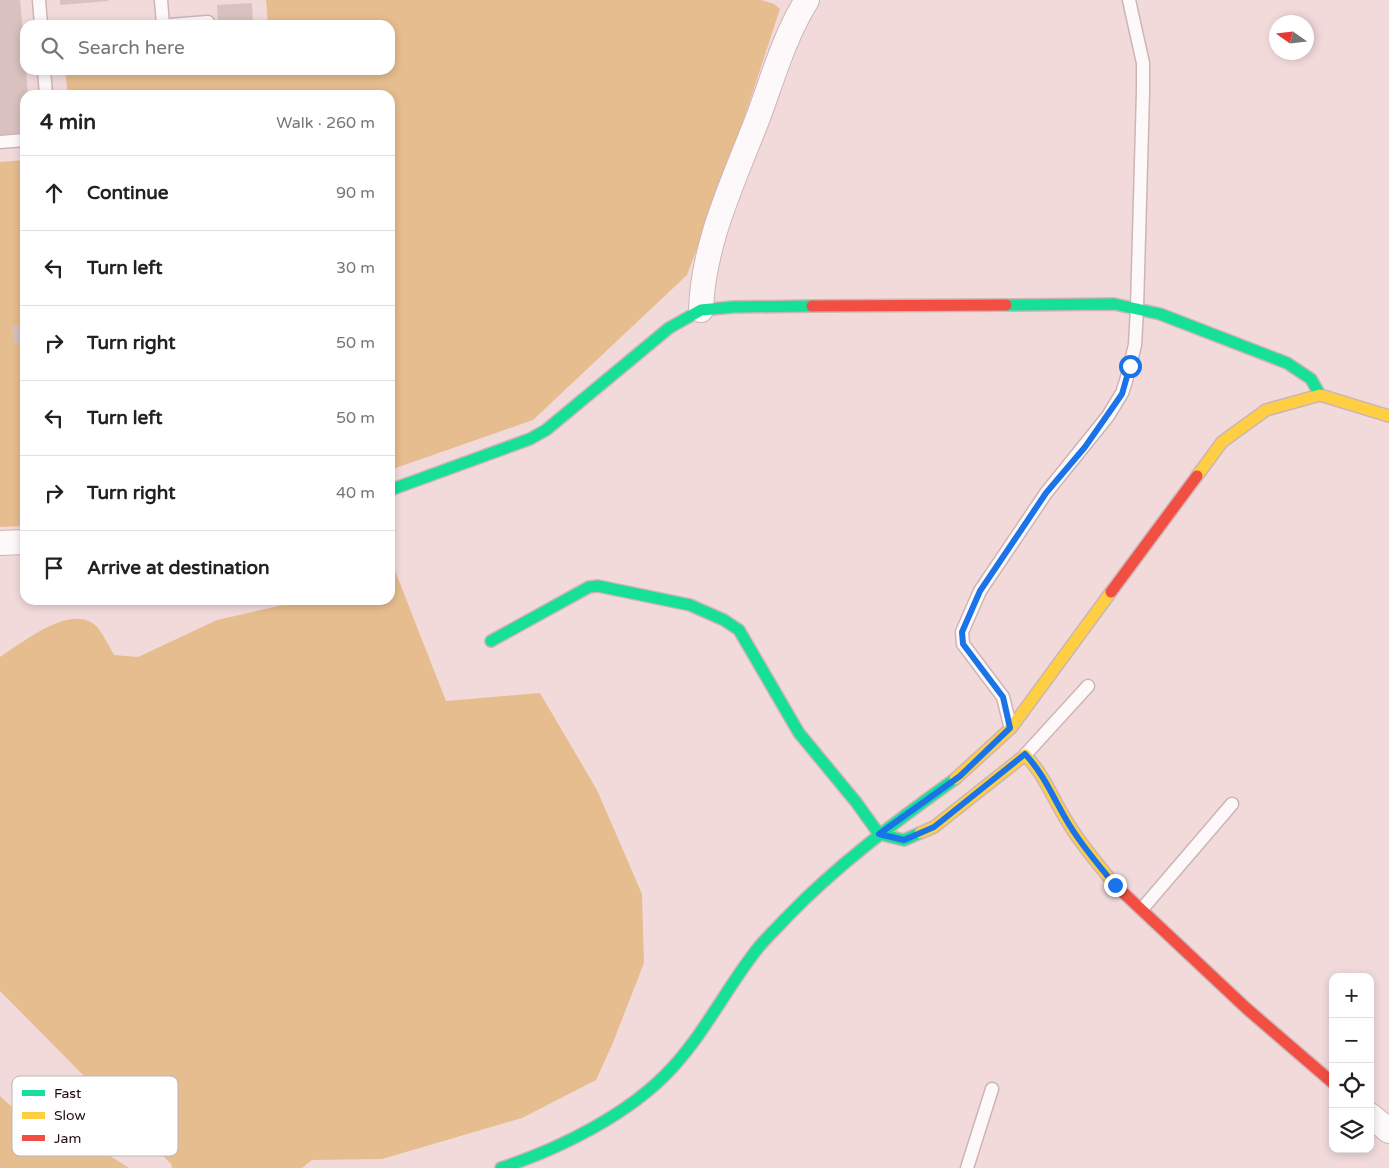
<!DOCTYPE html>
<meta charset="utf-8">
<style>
body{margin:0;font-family:"Varela Round",sans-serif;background:#f6f6f6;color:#222}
.controls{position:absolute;right:15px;bottom:15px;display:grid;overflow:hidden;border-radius:10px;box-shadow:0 2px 8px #0003}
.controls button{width:45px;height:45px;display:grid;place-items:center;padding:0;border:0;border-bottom:1px solid #e0e0e0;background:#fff;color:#222;font:25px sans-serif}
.compass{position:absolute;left:1269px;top:15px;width:45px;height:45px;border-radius:50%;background:#fff;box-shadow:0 2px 8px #0003;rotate:284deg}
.stop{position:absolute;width:15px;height:15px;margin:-11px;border:4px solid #1a73e8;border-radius:50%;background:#fff}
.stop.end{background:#1a73e8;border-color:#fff;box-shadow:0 1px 5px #0008}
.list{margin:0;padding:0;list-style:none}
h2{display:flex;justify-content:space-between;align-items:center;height:65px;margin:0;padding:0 20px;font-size:21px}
h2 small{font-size:16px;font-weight:400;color:#767676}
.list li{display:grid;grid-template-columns:32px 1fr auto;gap:15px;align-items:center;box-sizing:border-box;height:75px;padding:0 20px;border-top:1px solid #e0e0e0}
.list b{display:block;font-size:19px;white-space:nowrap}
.list em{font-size:16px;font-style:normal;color:#767676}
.icon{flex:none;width:28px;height:28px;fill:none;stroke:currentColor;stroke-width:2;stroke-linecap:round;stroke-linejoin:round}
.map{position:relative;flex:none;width:1389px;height:1168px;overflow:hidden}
.search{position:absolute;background:#fff;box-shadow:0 2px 8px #0003;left:20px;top:20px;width:375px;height:55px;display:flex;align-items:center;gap:12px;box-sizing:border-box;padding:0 18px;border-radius:15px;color:#767676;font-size:19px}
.panel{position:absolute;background:#fff;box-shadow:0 2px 8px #0003;left:20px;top:90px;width:375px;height:515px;border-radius:15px}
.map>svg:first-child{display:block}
.green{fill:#e6bd8f}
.building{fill:#d8c1be}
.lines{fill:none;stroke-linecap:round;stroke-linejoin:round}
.lane-casing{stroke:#cdb5b6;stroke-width:15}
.street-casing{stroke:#cdb5b6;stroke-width:26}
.fast-casing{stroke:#cdb5b6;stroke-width:14}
.slow-casing{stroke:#cdb5b6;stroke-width:14}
.jam-casing{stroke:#cdb5b6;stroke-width:14}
.lane{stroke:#fdf9fa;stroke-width:12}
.street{stroke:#fdf9fa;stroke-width:24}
.fast{stroke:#16e098;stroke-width:11}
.slow{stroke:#ffcf43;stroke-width:11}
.jam{stroke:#f24e42;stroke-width:11}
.route{stroke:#1a73e8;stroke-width:6}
.key{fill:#fefefe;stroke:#bcb4b5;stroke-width:1}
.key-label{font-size:14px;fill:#22090c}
</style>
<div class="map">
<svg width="1389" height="1168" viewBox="0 0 1389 1168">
<rect width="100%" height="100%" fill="#f2dadb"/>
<!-- green -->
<g class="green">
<path d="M266,0H761L774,4L780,9L731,158L687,275L533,420L390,470V95H68L65,71L76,70H390V25H268Z"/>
<path d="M25,160V526L0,527V162Z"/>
<path d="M390,558L446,701L540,693L597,790L642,894L644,963L612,1045L596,1080L522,1118L382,1159L312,1160L302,1168H172L171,1164L0,991V657C22,643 74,600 98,628C104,636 109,646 114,655L138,657L217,620L305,600H390Z"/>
<path d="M0,1096L24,1118L93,1145L129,1168H0Z"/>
</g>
<!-- building -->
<g class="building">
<path d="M0,0H20L28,95H25V132L0,135Z"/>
<path d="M60,0H108V1L60,5Z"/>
<path d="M252,3L253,25H218L217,5Z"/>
<path d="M25,325V342L14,343L12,326Z"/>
</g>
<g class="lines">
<!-- lane casing -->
<g class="lane-casing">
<g id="lane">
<path d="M39,0L41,25"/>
<path d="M161,0L163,25"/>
<path d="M170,25L208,22"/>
<path d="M44,70L46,95"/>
<path d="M0,142L25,140"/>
<path d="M1010,725L1003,697L963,644L962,632L980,591L1046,493L1108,416L1122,393L1126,381L1135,345L1137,308L1143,92V63L1129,0"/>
<path d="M1025,755L1088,686"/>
<path d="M1142,909L1232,804"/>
<path d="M967,1168L992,1089"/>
</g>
</g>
<!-- street casing -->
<g class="street-casing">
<g id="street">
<path d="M701,310C703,242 735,178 759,115C773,77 785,35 807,0"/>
<path d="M0,543L25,542"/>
<path d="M1370,1115L1389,1131"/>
</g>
</g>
<!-- fast casing -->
<g class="fast-casing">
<g id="fast">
<path d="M1006,305L1114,304L1160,314L1287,363L1311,379L1320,395"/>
<path d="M390,490L530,439L546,430L669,328L701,310L733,307L812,306"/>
<path d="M491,641L589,587L598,586L690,605L724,620L739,630L799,733L856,802L879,834L904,840L920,833"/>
<path d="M501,1168C559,1149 630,1114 672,1068C706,1031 727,987 758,948C766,938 777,928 786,918C837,865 895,822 955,779"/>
</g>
</g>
<!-- slow casing -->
<g class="slow-casing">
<g id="slow">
<path d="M1197,476L1222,442L1266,410L1320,395L1389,416"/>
<path d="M955,779L1011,728L1111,592"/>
<path d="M920,833L934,827L1025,755C1045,775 1054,802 1070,826C1083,847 1099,865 1114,884"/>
</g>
</g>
<!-- jam casing -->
<g class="jam-casing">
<g id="jam">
<path d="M812,306L1006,305"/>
<path d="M1111,592L1197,476"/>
<path d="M1114,884L1246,1008L1333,1083"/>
</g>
</g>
<!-- lane -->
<use href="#lane" class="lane"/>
<!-- street -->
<use href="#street" class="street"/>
<!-- fast -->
<use href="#fast" class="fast"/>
<!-- slow -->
<use href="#slow" class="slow"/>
<!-- jam -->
<use href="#jam" class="jam"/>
</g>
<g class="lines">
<!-- route -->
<path class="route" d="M1115,885C1099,866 1083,847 1070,826C1055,802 1045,775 1025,754L934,827L904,840L879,834L960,776L1010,728L1003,697L963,644L962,632L980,591L1046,493L1085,447L1122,394L1130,366"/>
</g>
<!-- legend -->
<rect x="12" y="1076" width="166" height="80" rx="8" class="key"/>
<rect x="22" y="1090" width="23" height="6" fill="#16e098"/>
<rect x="22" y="1112" width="23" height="7" fill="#ffcf43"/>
<rect x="22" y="1135" width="23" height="6" fill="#f24e42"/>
<g class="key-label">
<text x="54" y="1098">Fast</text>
<text x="54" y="1120">Slow</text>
<text x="54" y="1143">Jam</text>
</g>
</svg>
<div class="controls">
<button>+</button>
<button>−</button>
<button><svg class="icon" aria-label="locate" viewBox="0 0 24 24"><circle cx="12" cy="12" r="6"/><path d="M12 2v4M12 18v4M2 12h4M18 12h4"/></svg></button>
<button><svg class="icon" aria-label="layers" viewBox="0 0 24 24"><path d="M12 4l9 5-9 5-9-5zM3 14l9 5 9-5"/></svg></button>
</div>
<svg class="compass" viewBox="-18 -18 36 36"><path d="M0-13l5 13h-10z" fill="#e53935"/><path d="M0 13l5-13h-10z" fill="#767676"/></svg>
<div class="stop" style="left:1130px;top:366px"></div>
<div class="stop end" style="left:1115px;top:885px"></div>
<div class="search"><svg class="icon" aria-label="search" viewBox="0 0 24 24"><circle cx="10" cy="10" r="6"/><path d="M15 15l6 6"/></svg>Search here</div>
<section class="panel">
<h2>4 min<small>Walk · 260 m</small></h2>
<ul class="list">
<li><svg class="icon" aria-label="ahead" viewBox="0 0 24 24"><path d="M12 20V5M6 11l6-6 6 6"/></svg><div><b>Continue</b></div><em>90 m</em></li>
<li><svg class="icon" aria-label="left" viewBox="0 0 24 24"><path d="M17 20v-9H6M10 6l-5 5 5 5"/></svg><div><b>Turn left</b></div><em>30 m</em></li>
<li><svg class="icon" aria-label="right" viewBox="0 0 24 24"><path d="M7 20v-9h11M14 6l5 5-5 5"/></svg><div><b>Turn right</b></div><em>50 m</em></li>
<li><svg class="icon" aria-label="left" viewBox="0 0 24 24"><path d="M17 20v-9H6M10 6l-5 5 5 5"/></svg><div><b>Turn left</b></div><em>50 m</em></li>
<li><svg class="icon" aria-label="right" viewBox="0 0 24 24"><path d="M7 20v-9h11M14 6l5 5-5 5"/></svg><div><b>Turn right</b></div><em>40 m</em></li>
<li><svg class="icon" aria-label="arrive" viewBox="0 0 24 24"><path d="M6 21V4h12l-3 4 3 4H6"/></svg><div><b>Arrive at destination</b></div></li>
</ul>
</section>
</div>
